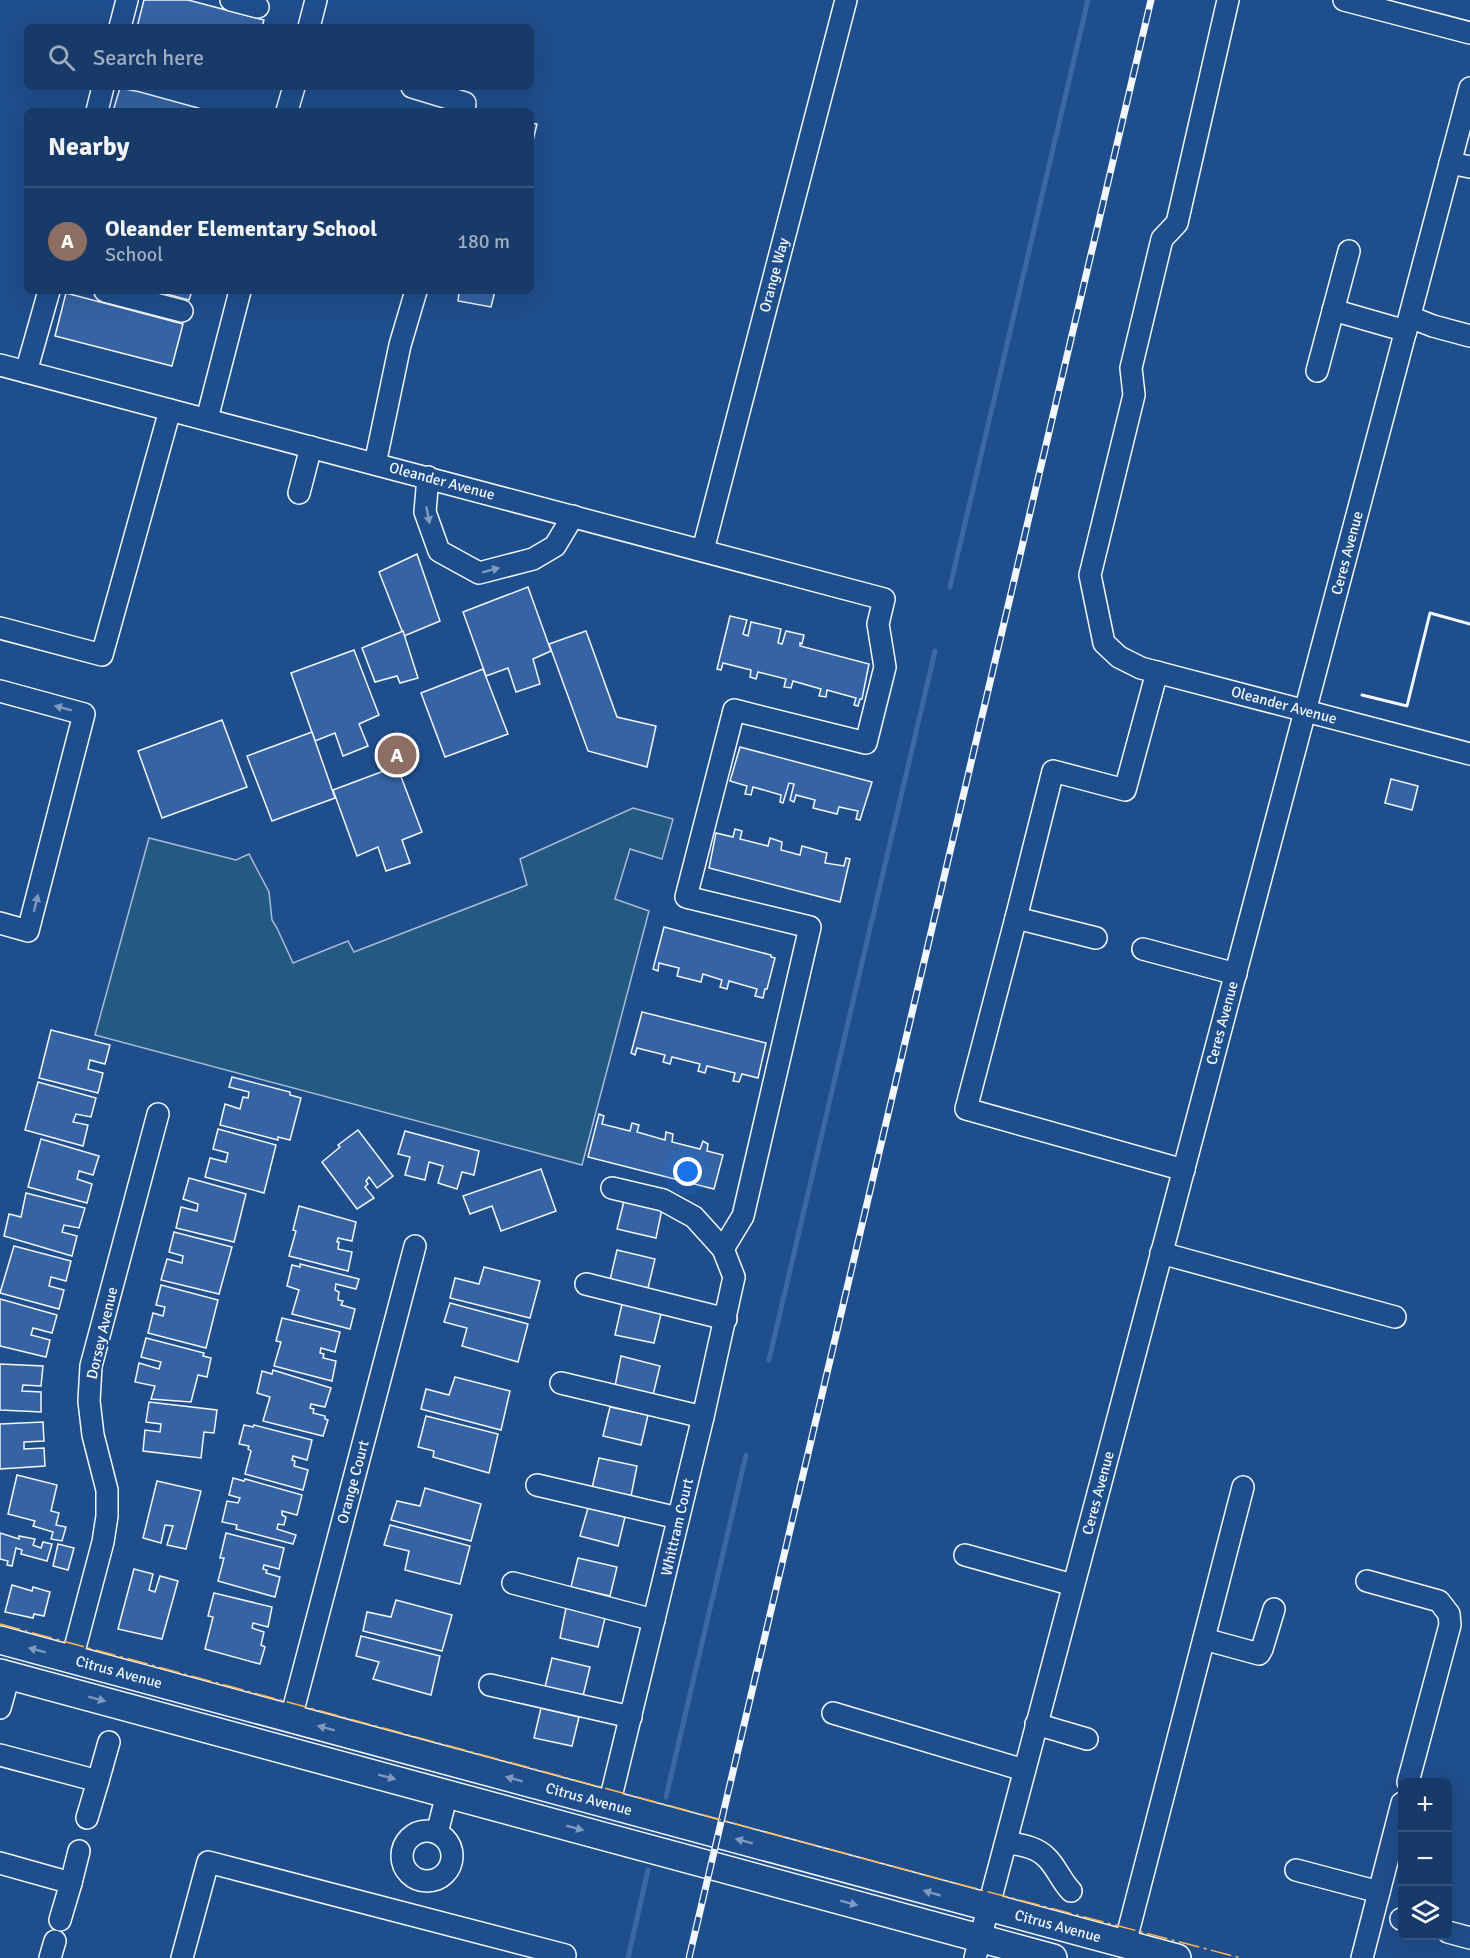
<!DOCTYPE html>
<meta charset="utf-8">
<style>
body{margin:0;font-family:Signika,sans-serif;background:#20416f;color:#f1f3f6}
.controls{position:absolute;right:18px;bottom:18px;display:grid;overflow:hidden;border-radius:9px;box-shadow:0 6px 24px #0002}
.controls button{width:54px;height:54px;display:grid;place-items:center;padding:0;border:0;border-bottom:2px solid #36547d;background:#173a69;color:#f1f3f6;font:30px sans-serif}
.you{position:absolute;left:688px;top:1172px;width:21px;height:21px;margin:-15px;border:4px solid #fff;border-radius:50%;background:#1a73e8;box-shadow:0 0 0 9px #1a73e833}
.badge{display:grid;place-items:center;width:39px;height:39px;border-radius:50%;background:#ffb74d;color:#fff;font-size:20px;font-weight:700}
.pin{position:absolute;translate:-50% -50%;border:3px solid #fff;box-shadow:0 2px 6px #0006}
.list{margin:0;padding:0;list-style:none}
h2{display:flex;justify-content:space-between;align-items:center;height:78px;margin:0;padding:0 24px;font-size:26px}
h2 small{font-size:20px;font-weight:400;color:#9eadc0}
.list li{display:grid;grid-template-columns:39px 1fr auto;gap:18px;align-items:center;box-sizing:border-box;height:108px;padding:0 24px;border-top:2px solid #36547d}
.list b{display:block;font-size:22px;white-space:nowrap}
.list p{margin:0;font-size:20px;white-space:nowrap;color:#9eadc0}
.list em{font-size:20px;font-style:normal;color:#9eadc0}
.icon{flex:none;width:33px;height:33px;fill:none;stroke:currentColor;stroke-width:2;stroke-linecap:round;stroke-linejoin:round}
.map{position:relative;flex:none;width:1470px;height:1958px;overflow:hidden}
.search{position:absolute;background:#173a69;box-shadow:0 6px 24px #0002;left:24px;top:24px;width:510px;height:66px;display:flex;align-items:center;gap:15px;box-sizing:border-box;padding:0 21px;border-radius:9px;color:#9eadc0;font-size:22px}
.panel{position:absolute;background:#173a69;box-shadow:0 6px 24px #0002;left:24px;top:108px;width:510px;height:186px;border-radius:9px}
.map>svg:first-child{display:block}
.green{fill:#245a82;stroke:#a8bbd7;stroke-width:1.5}
.lines{fill:none;stroke-linecap:round;stroke-linejoin:round}
.stream{stroke:#3b69a3;stroke-width:5}
.building{fill:#3563a3;stroke:#f2f6ff;stroke-width:1.5}
.minor-casing{stroke:#f2f6ff;stroke-width:24}
.major-casing{stroke:#f2f6ff;stroke-width:30}
.minor{stroke:#1f4e8c;stroke-width:21}
.major{stroke:#1f4e8c;stroke-width:27}
.rail-casing{stroke:#f2f6ff;stroke-width:7}
.rail{stroke:#1f4e8c;stroke-width:4.5;stroke-dasharray:14;stroke-linecap:butt}
.wall{stroke:#f2f6ff;stroke-width:3}
.power{stroke:#ffb74d;stroke-width:1.5;stroke-dasharray:21 4.5 3 4.5;stroke-linecap:butt}
.oneway{fill:#7e9ac0}
.labels{text-anchor:middle;dominant-baseline:central;stroke-width:4.5;stroke-linejoin:round;paint-order:stroke}
.street-label{font-size:15px;fill:#f2f6ff;stroke:#1f4e8c}
</style>
<div class="map">
<svg width="1470" height="1958" viewBox="0 0 1470 1958">
<rect width="100%" height="100%" fill="#1f4e8c"/>
<!-- green -->
<path class="green" d="M633,808L673,819L662,859L630,849L615,899L649,911L582,1165L95,1035L149,838L236,860L249,854L269,892L272,920L277,928L293,963L348,941L354,952L527,885L520,859Z"/>
<g class="lines">
<!-- stream -->
<g class="stream">
<path d="M950,587L1088,0"/>
<path d="M769,1360L935,651"/>
<path d="M666,1797L746,1455"/>
<path d="M628,1958L648,1870"/>
</g>
</g>
<!-- building -->
<g class="building">
<path d="M144,0H188L264,20L262,27H137Z"/>
<path d="M120,88L140,92L209,111H113Z"/>
<path d="M531,123L537,124L531,149Z"/>
<path d="M155,291H192L189,300Z"/>
<path d="M458,291H495L491,307L458,301L459,293Z"/>
<path d="M66,293L183,324L172,366L55,336Z"/>
<path d="M417,554L440,621L404,636L379,572Z"/>
<path d="M528,587L551,651L533,659L540,684L516,692L508,668L486,676L463,612Z"/>
<path d="M730,616L747,620L743,634L748,636L751,622L781,629L778,643L782,644L786,631L804,635L802,644L800,643V646L869,664L862,699H860L858,706L854,705L856,698L827,690L826,697L819,696L821,689L793,681L791,688L784,687L786,679L758,672L756,679L750,677L751,670L723,663L721,670L717,669Z"/>
<path d="M403,631L418,678L400,683L397,676L375,682L362,648Z"/>
<path d="M586,631L617,717L656,726L647,767L588,751L549,644Z"/>
<path d="M354,650L379,715L359,724L368,746L343,756L335,733L315,741L291,673Z"/>
<path d="M483,669L508,734L445,757L421,693Z"/>
<path d="M222,720L247,787L162,818L138,751Z"/>
<path d="M312,732L335,798L272,821L247,756Z"/>
<path d="M740,747L872,782L860,820L856,819L858,811L839,807L837,814L813,808L815,800L796,795L794,802L790,800L794,784L789,783L783,803L780,802L781,795L753,787L751,795L745,794L747,786L730,781Z"/>
<path d="M397,766L422,832L402,840L410,863L386,871L378,847L357,856L333,790Z"/>
<path d="M1391,779L1418,786L1412,810L1385,803Z"/>
<path d="M735,829L742,831L740,839L768,846L770,838L782,842L781,850L800,855L802,846L827,853L825,863L844,866L846,858L850,859L840,902L709,868L716,833L733,837Z"/>
<path d="M664,927L771,955V957L775,958L767,989H765L763,998L755,996L757,989L729,981L727,989L720,987L722,980L703,974L701,982L677,976L679,968L659,963L658,971L653,969Z"/>
<path d="M642,1012L766,1043L758,1078L742,1074L739,1082L733,1081L735,1073L707,1066L705,1073L698,1071L700,1064L672,1057L670,1064L663,1062L665,1055L637,1048L635,1055L631,1053Z"/>
<path d="M51,1030L110,1045L105,1064L90,1060L88,1069L103,1073L98,1093L39,1078Z"/>
<path d="M232,1077L290,1092V1095L301,1098L290,1140L278,1137V1140L220,1125L225,1104L240,1109L243,1097L248,1098L249,1092L229,1087Z"/>
<path d="M38,1082L96,1098L91,1117L76,1114L73,1122L88,1125L83,1146L25,1130Z"/>
<path d="M599,1114L604,1116L602,1124L630,1131L632,1123L639,1125L637,1132L665,1140L666,1132L673,1134L672,1142L700,1149L703,1141L708,1144L707,1151L723,1155L714,1189L588,1157Z"/>
<path d="M218,1129L276,1145L264,1193L205,1177L210,1158L226,1162L228,1153L213,1149Z"/>
<path d="M358,1130L393,1176L377,1188L369,1177L366,1181L368,1184L365,1187L374,1198L357,1209L322,1162L340,1147L338,1145Z"/>
<path d="M405,1131L479,1151L474,1175L462,1172L457,1189L438,1183L443,1166L429,1162L425,1180L405,1175L410,1157L398,1154Z"/>
<path d="M41,1139L99,1156L93,1175L79,1171L77,1179L92,1184L87,1203L28,1187Z"/>
<path d="M541,1169L556,1211L501,1231L492,1206L470,1214L463,1196Z"/>
<path d="M189,1178L246,1194L234,1242L176,1228L181,1207L197,1211L198,1204L183,1199Z"/>
<path d="M26,1193L85,1208L79,1228L64,1225L62,1232L77,1236L72,1256L4,1236L9,1214L21,1217Z"/>
<path d="M624,1201L662,1209L656,1238L617,1229Z"/>
<path d="M299,1206L356,1222L352,1241L338,1238L337,1242H339L338,1249L352,1252L348,1271L289,1256L296,1231L293,1230Z"/>
<path d="M174,1232L232,1247L219,1294L161,1280L167,1259L182,1263L183,1256L169,1252Z"/>
<path d="M14,1246L71,1261L66,1281L51,1277L49,1286L64,1290L59,1309L0,1293Z"/>
<path d="M617,1250L655,1259L648,1288L610,1280Z"/>
<path d="M300,1264L359,1279L356,1289L336,1284L335,1290L339,1292L338,1300L343,1301L341,1305L355,1309L350,1329L292,1314L299,1290L287,1286L292,1265L300,1267Z"/>
<path d="M484,1267L540,1281L530,1318L450,1298L455,1278L479,1284Z"/>
<path d="M161,1285L218,1300L206,1348L148,1333L153,1313L163,1316L165,1307L156,1305Z"/>
<path d="M0,1299L57,1315L52,1333L33,1328L31,1335L50,1340L46,1357L0,1346Z"/>
<path d="M450,1303L528,1324L518,1362L462,1346L467,1328L444,1322Z"/>
<path d="M622,1304L661,1314L654,1343L615,1335Z"/>
<path d="M282,1318L340,1332L335,1352L321,1348L320,1353L324,1354L323,1358L336,1361L332,1381L274,1366L281,1342L276,1341Z"/>
<path d="M146,1338L204,1353L203,1356L211,1358L207,1377L198,1375L191,1402L151,1399L155,1386L135,1382L139,1363L159,1369L161,1362L141,1357Z"/>
<path d="M621,1356L660,1366L653,1395L615,1386Z"/>
<path d="M0,1364L43,1366L41,1386L23,1385L22,1391L41,1392V1412L0,1410Z"/>
<path d="M273,1370L331,1388L325,1407L311,1404L310,1408L314,1409L313,1413L325,1416V1419L328,1420L323,1436L263,1421L270,1397L257,1393L262,1371L272,1374Z"/>
<path d="M455,1377L510,1391L501,1430L421,1409L426,1389L449,1395Z"/>
<path d="M149,1402L217,1410L214,1433L204,1432L201,1458L143,1451L145,1430L160,1432L161,1424L146,1422Z"/>
<path d="M610,1407L648,1415L641,1445L603,1436Z"/>
<path d="M426,1416L498,1434L489,1473L433,1457L434,1451L418,1447Z"/>
<path d="M43,1422L44,1441L24,1442V1449L44,1448L45,1466L0,1469V1424Z"/>
<path d="M244,1425L253,1427L254,1425L312,1440L307,1460L293,1456L292,1460L295,1461L294,1466L308,1470L303,1490L245,1474L251,1451L248,1449L249,1446L239,1444Z"/>
<path d="M599,1458L637,1466L631,1496L592,1488Z"/>
<path d="M17,1475L57,1485L51,1511L59,1513L56,1525L66,1527L62,1541L51,1539L53,1532L33,1526L35,1521L8,1514Z"/>
<path d="M233,1478L244,1481L245,1479L302,1495L297,1515L282,1511V1515L286,1517L284,1525L278,1524L277,1529L296,1535L293,1544L236,1529L237,1525L222,1522L227,1501L238,1503L240,1498L229,1495Z"/>
<path d="M157,1481L201,1491L186,1549L167,1545L173,1526L165,1525L161,1543L143,1538Z"/>
<path d="M425,1488L481,1504L471,1541L391,1520L397,1501L420,1506Z"/>
<path d="M588,1508L625,1517L618,1546L580,1536Z"/>
<path d="M390,1525L470,1546L460,1584L405,1570L409,1551L384,1545Z"/>
<path d="M0,1533L19,1539V1536L35,1539L33,1545L41,1548L43,1542L52,1544L47,1561L21,1554L22,1550L16,1548L12,1566L7,1565L8,1561L0,1559Z"/>
<path d="M226,1533L284,1548L279,1569L264,1565L263,1569L267,1570L266,1573L280,1577L275,1597L218,1581L224,1558H220Z"/>
<path d="M58,1544L74,1548L68,1570L53,1566Z"/>
<path d="M578,1558L617,1567L610,1596L571,1587Z"/>
<path d="M134,1569L153,1574L149,1590L155,1592L160,1576L178,1581L162,1639L118,1629Z"/>
<path d="M12,1585L32,1591L33,1587L50,1592L44,1616L34,1614L33,1618L5,1612Z"/>
<path d="M214,1593L272,1607L268,1627L253,1623L252,1628L264,1632L261,1645L265,1647L260,1664L205,1649L213,1617L208,1616Z"/>
<path d="M396,1600L452,1615L442,1651L363,1631L367,1612L391,1617Z"/>
<path d="M566,1608L605,1618L598,1647L560,1638Z"/>
<path d="M361,1636L440,1656L431,1695L373,1679L379,1662L356,1656Z"/>
<path d="M552,1658L590,1667L583,1696L545,1687Z"/>
<path d="M541,1708L579,1717L572,1746L534,1738Z"/>
</g>
<g class="lines">
<!-- minor casing -->
<g class="minor-casing">
<g id="minor">
<path d="M231,0L258,7"/>
<path d="M1228,0L1177,223L1162,239L1131,368L1134,395L1090,575L1104,643L1119,657L1141,668L1470,754"/>
<path d="M1344,0L1470,33"/>
<path d="M120,27L127,0"/>
<path d="M309,27L316,0"/>
<path d="M412,87L465,103L464,111"/>
<path d="M97,111L103,87"/>
<path d="M287,111L294,87"/>
<path d="M1450,163L1470,167"/>
<path d="M105,291L182,311"/>
<path d="M1333,310L1406,331"/>
<path d="M1410,317L1433,326L1470,336"/>
<path d="M0,365L884,599L878,624L885,667L866,743L734,710L686,897L810,927L743,1216L723,1249"/>
<path d="M1317,371L1349,251"/>
<path d="M26,372L49,291"/>
<path d="M207,419L240,291"/>
<path d="M375,464L400,345L416,291"/>
<path d="M428,477L425,512L439,551L479,573L533,559L555,546L573,516"/>
<path d="M299,493L311,447"/>
<path d="M703,550L846,0"/>
<path d="M0,628L102,655L170,410"/>
<path d="M0,691L84,714L28,931L0,923"/>
<path d="M1016,918L966,1109L1184,1170"/>
<path d="M1096,938L1016,918L1053,771L1125,790L1157,672"/>
<path d="M1143,949L1236,974"/>
<path d="M1161,1253L1395,1317"/>
<path d="M586,1284L726,1319"/>
<path d="M561,1383L703,1417"/>
<path d="M537,1485L678,1518"/>
<path d="M965,1555L1073,1585"/>
<path d="M1367,1581L1439,1601L1449,1614L1450,1625L1408,1782"/>
<path d="M513,1583L654,1620"/>
<path d="M1204,1639L1259,1654L1262,1649L1274,1609"/>
<path d="M72,1659L103,1542L107,1516V1490L93,1435L89,1401L91,1366L158,1114"/>
<path d="M490,1685L631,1717"/>
<path d="M0,1708L9,1676"/>
<path d="M833,1713L1024,1770"/>
<path d="M291,1718L415,1246"/>
<path d="M1036,1724L1087,1739"/>
<path d="M0,1755L98,1781L87,1818"/>
<path d="M98,1781L109,1742"/>
<path d="M609,1805L703,1417L734,1277L723,1249L694,1217L663,1200L612,1188"/>
<circle cx="427" cy="1856" r="25"/>
<path d="M437,1833L447,1794"/>
<path d="M1006,1842C1019,1845 1035,1846 1046,1857C1056,1866 1061,1881 1071,1891"/>
<path d="M0,1863L71,1883L60,1920"/>
<path d="M1296,1870L1379,1892"/>
<path d="M71,1883L79,1851"/>
<path d="M1401,1919H1402"/>
<path d="M1448,1932L1470,1938"/>
<path d="M1125,1944L1243,1487"/>
<path d="M50,1958L55,1941"/>
<path d="M182,1958L208,1862L565,1955"/>
<path d="M975,1958L1470,88"/>
<path d="M1362,1958L1402,1803"/>
</g>
</g>
<!-- major casing -->
<g class="major-casing">
<g id="major">
<path d="M0,1640L1177,1958"/>
<path d="M0,1673L1053,1958"/>
</g>
</g>
<!-- minor -->
<use href="#minor" class="minor"/>
<!-- major -->
<use href="#major" class="major"/>
<!-- rail casing -->
<g class="rail-casing">
<path id="rail" d="M689,1958L1151,0"/>
</g>
<!-- rail -->
<use href="#rail" class="rail"/>
<!-- wall -->
<path class="wall" d="M1362,695L1407,706L1430,613L1470,624"/>
<!-- power -->
<path class="power" d="M0,1624L943,1880L1241,1958"/>
</g>
<!-- one-way arrows -->
<defs><path id="oneway-solid" d="M-6-.8H1V-3.2L6.5 0L1 3.2V.8H-6Z" transform="scale(1.5)"/></defs>
<g class="oneway">
<use href="#oneway-solid" transform="translate(428 515) rotate(79)"/>
<use href="#oneway-solid" transform="translate(491 570) rotate(-15)"/>
<use href="#oneway-solid" transform="translate(63 708) rotate(-165)"/>
<use href="#oneway-solid" transform="translate(36 903) rotate(-76)"/>
<use href="#oneway-solid" transform="translate(37 1650) rotate(-165)"/>
<use href="#oneway-solid" transform="translate(97 1699) rotate(15)"/>
<use href="#oneway-solid" transform="translate(326 1728) rotate(-165)"/>
<use href="#oneway-solid" transform="translate(387 1777) rotate(15)"/>
<use href="#oneway-solid" transform="translate(514 1779) rotate(-165)"/>
<use href="#oneway-solid" transform="translate(575 1828) rotate(15)"/>
<use href="#oneway-solid" transform="translate(744 1841) rotate(-165)"/>
<use href="#oneway-solid" transform="translate(932 1893) rotate(-164)"/>
<use href="#oneway-solid" transform="translate(849 1903) rotate(15)"/>
</g>
<g class="labels">
<!-- street labels -->
<g class="street-label">
<text transform="translate(774 275) rotate(-75)">Orange Way</text>
<text transform="translate(442 481) rotate(15)">Oleander Avenue</text>
<text transform="translate(1347 553) rotate(-75)">Ceres Avenue</text>
<text transform="translate(1284 705) rotate(15)">Oleander Avenue</text>
<text transform="translate(1222 1023) rotate(-75)">Ceres Avenue</text>
<text transform="translate(102 1333) rotate(-77)">Dorsey Avenue</text>
<text transform="translate(353 1482) rotate(-75)">Orange Court</text>
<text transform="translate(1098 1493) rotate(-75)">Ceres Avenue</text>
<text transform="translate(677 1527) rotate(-77)">Whittram Court</text>
<text transform="translate(119 1672) rotate(15)">Citrus Avenue</text>
<text transform="translate(589 1799) rotate(15)">Citrus Avenue</text>
<text transform="translate(1058 1926) rotate(15)">Citrus Avenue</text>
</g>
</g>
</svg>
<div class="controls">
<button>+</button>
<button>−</button>
<button><svg class="icon" aria-label="layers" viewBox="0 0 24 24"><path d="M12 4l9 5-9 5-9-5zM3 14l9 5 9-5"/></svg></button>
</div>
<div class="you"></div>
<div class="pin badge" style="left:397px;top:755px;background:#8d6e63">A</div>
<div class="search"><svg class="icon" aria-label="search" viewBox="0 0 24 24"><circle cx="10" cy="10" r="6"/><path d="M15 15l6 6"/></svg>Search here</div>
<section class="panel">
<h2>Nearby<small></small></h2>
<ul class="list">
<li><span class="badge" style="background:#8d6e63">A</span><div><b>Oleander Elementary School</b><p>School</p></div><em>180 m</em></li>
</ul>
</section>
</div>
